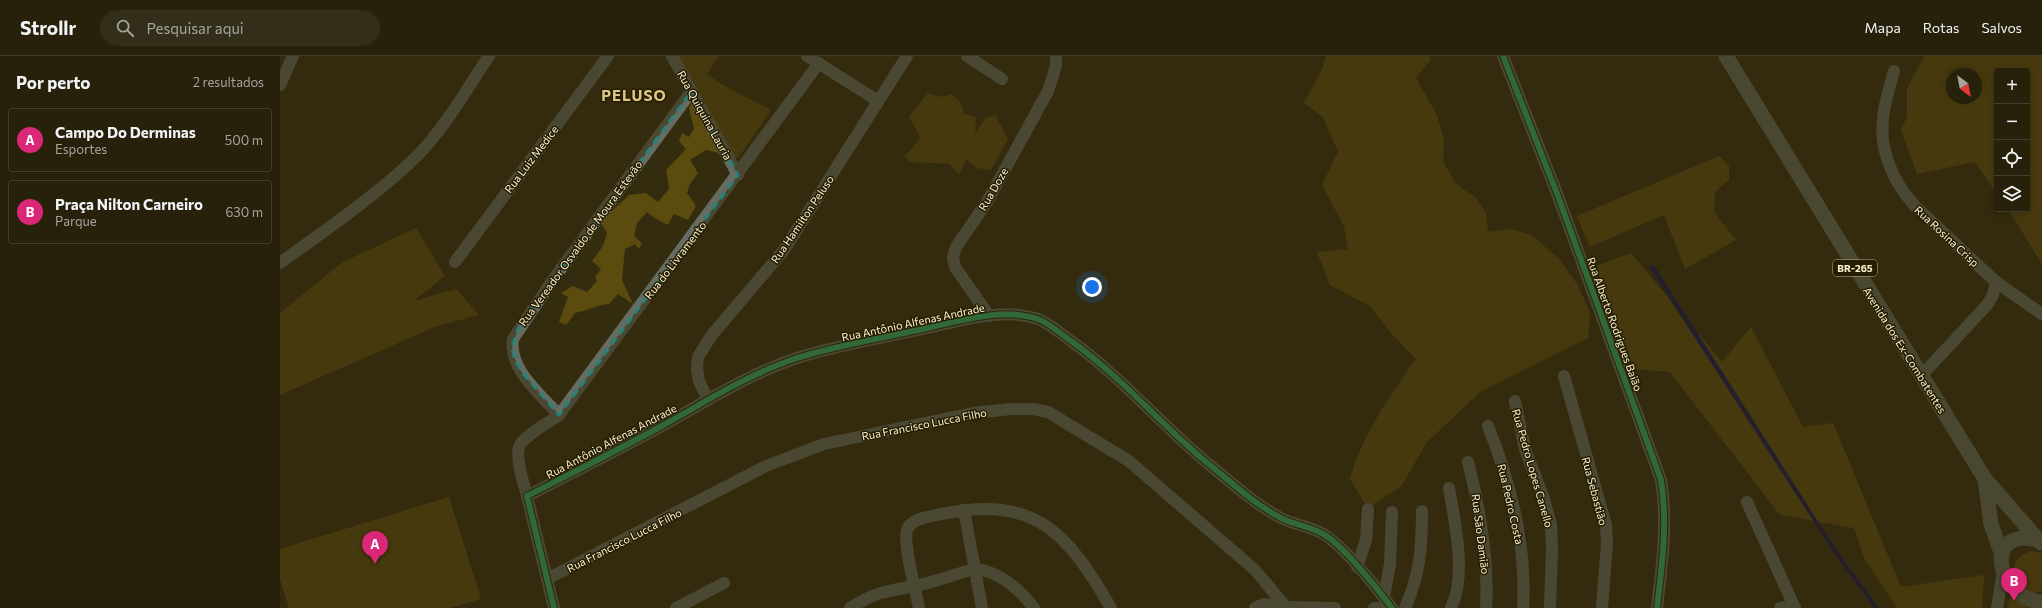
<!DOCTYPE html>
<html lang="pt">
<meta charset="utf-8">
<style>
body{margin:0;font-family:Commissioner,sans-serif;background:#332e19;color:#f1f3f6}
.controls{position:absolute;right:12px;top:12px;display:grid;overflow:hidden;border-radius:4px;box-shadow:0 2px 6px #0003}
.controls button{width:36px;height:36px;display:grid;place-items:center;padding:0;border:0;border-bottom:1px solid #433e2c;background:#27210b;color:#f1f3f6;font:20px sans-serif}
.compass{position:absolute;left:1666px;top:12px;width:36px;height:36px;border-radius:50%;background:#27210b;box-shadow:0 2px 6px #0003;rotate:148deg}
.you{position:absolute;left:812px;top:231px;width:14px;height:14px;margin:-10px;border:3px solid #fff;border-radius:50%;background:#1a73e8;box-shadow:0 0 0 6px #1a73e833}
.badge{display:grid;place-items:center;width:26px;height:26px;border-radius:50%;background:#db2777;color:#fff;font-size:13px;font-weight:700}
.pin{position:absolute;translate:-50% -33px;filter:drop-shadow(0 1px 2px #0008)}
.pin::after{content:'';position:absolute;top:21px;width:14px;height:12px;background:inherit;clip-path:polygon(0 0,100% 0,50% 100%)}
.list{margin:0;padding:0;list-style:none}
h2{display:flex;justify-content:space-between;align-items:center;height:52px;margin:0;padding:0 16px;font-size:17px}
h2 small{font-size:13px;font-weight:400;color:#a4a39d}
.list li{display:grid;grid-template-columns:26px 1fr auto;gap:12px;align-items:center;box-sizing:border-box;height:64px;margin:0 8px 8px;padding:0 8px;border:1px solid #433e2c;border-radius:4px}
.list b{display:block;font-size:15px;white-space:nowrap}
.list p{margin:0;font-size:13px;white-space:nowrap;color:#a4a39d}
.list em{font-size:13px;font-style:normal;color:#a4a39d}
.icon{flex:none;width:22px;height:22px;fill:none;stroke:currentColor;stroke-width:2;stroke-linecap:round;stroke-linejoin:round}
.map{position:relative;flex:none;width:1762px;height:552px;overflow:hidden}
header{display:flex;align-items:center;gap:24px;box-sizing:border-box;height:56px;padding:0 20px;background:#27210b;border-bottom:1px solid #433e2c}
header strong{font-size:19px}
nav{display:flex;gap:22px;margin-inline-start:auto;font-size:14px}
.search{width:280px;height:36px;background:#332e19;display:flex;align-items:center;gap:10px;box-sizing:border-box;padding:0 14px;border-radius:22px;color:#a4a39d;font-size:15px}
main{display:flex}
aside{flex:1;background:#27210b}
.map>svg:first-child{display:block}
.green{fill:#5b4b0f;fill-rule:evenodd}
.water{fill:#120e4f}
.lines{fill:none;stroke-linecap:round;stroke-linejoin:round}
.minor{stroke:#656c61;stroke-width:12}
.major{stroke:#646959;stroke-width:15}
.cycleway-casing{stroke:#251d02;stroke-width:8}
.cycleway{stroke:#2db169;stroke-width:6}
.marked{fill:none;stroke:#278278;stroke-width:3;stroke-dasharray:8 5;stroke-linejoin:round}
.labels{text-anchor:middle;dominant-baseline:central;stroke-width:3;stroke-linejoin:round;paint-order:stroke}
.shield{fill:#251d02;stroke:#bbb192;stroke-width:1}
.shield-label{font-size:10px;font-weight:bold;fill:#fbf1d0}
.street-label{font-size:11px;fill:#fbf1d0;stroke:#251d02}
.district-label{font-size:15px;font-weight:bold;letter-spacing:1px;fill:#dbc684;stroke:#251d02}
</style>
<header>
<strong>Strollr</strong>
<div class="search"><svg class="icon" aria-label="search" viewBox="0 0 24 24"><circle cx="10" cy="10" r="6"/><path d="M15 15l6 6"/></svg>Pesquisar aqui</div>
<nav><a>Mapa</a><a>Rotas</a><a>Salvos</a></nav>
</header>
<main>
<aside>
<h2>Por perto<small>2 resultados</small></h2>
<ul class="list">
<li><span class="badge">A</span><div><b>Campo Do Derminas</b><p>Esportes</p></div><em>500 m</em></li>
<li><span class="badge">B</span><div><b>Praça Nilton Carneiro</b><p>Parque</p></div><em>630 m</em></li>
</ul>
</aside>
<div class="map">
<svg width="1762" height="552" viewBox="0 0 1762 552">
<rect width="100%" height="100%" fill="#342c0f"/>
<!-- green -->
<g class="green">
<path d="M399,0H439L427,18C447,34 470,42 491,54L458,102L426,94L410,104L418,117L410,128L407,137L416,150L408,164L394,158L388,169L376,163L367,156L357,167L354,180L362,187L359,193L355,188L345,193L342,224L353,248L338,238L329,248C316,249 307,255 295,257L286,269L279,266L288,241L281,237L293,230L307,236L317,225L315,221L321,213L312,205L323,190L327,177L320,166L349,139L366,137L378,146L389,133L386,114L406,93L399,85L402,77L409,81L414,73L409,52L416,34Z"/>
<path d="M1046,0H1150L1151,4L1136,22L1157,59L1164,84L1163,105L1175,127L1196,142L1206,157L1208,176L1232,173L1252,179L1280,204L1297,228L1310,256L1308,282L1200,336L1147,386L1122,429L1088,453L1070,423C1083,378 1109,341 1136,303L1110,276L1090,250L1050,229L1037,196L1068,193L1064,170L1042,129L1058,96L1043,61L1024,47L1043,11Z"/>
<path d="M1644,0H1762V208L1728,153H1747V15H1717V138L1695,106L1637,118L1621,74L1627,61V33ZM1672,18H1696V42H1672Z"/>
<path d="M648,37L661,41L672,38L681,47L684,58L696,61L695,77L706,62L715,59L728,83L711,114L697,112L686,103L679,118L669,108L631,106L624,101L641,82L629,61Z"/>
<path d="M1439,100L1449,110V124L1435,136L1434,156L1456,184L1405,213L1384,159L1310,191L1297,160Z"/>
<path d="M136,172L165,220L133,245L176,233L199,259L157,270L0,339V257L63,206Z"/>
<path d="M1351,197L1442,306L1471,271L1523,371L1553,367L1621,531L1704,519L1702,552H1617L1584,502L1574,472L1500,459L1390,316L1354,313L1316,210Z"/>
<path d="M169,441L201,543L170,552H9L0,523V493Z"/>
<path d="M1751,495L1762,497V535L1753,537L1747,535C1743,531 1736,525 1734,520C1729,508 1741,498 1751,495Z"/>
<path d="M1730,540L1748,552H1728Z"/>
</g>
<!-- water -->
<path class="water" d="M1374,209L1555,492L1599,552H1594L1552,494L1369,211Z"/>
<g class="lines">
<!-- minor -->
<g class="minor">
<path d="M392,0L458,119"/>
<path d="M527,0L598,45"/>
<path d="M687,0L722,23"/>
<path d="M1223,0L1278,140L1381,424C1388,467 1382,509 1377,552"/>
<path d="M1614,15C1610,31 1604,47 1603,63C1599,95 1614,127 1635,150L1716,226L1713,239L1707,249L1641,320"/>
<path d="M0,29L13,0"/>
<path d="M175,206L328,0"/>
<path d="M0,207C44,175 97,139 136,101C165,72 186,34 209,0"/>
<path d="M1716,226L1762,258"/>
<path d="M709,260L675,211L673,201L676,191L707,146L768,35L776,10V0"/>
<path d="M1284,320L1326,469L1327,488L1322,552"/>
<path d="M428,344L419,325L417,312L418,301L431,280L504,194L627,0"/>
<path d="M1235,345L1245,393L1264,443L1271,468L1272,494L1270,552"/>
<path d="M279,359C261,339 228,313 233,283L272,225L411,36"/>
<path d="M1208,370C1231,428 1247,489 1243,552"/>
<path d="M1188,406C1200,453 1209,502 1206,552"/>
<path d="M1169,432C1175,467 1187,520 1171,552"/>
<path d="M247,440C244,428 234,399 240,389C246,378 269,367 279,359L539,7"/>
<path d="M1467,446L1515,552"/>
<path d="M684,454L702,552"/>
<path d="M1077,511L1086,484L1088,453"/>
<path d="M267,523L486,410L544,388L693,357L731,353H753L768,356L849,405L975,514L1006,551"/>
<path d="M1104,541L1110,508L1112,456"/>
<path d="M274,552L247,440C292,417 338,394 382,370C425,346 467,319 514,303C557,289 603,282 647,272C681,265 723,251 758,263C769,267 781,278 791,285C843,322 883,371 931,410C953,428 976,449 1001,462C1016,470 1033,470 1048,481C1068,496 1096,531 1112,552"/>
<path d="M396,552L444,527"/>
<path d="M570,552C595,536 607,535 635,530C655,526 675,518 695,513C719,515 740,534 754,552"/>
<path d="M639,552C636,536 623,488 627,474C631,462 652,460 662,458C755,439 787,476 831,552"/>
<path d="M975,552L984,548L1006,551L1055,552"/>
<path d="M1094,552H1112"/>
<path d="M1125,552C1140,519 1142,491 1142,455"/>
<path d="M1500,552L1514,550"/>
<path d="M1717,552L1723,515"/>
</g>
<!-- major -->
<g class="major">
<path d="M1446,0L1705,423L1759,485"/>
<path d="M1705,423L1711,468L1722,499"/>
<path d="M1761,487C1757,483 1750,482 1744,482C1701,485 1726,546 1762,546"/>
</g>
<!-- cycleway casing -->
<g class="cycleway-casing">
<g id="cycleway">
<path d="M1223,0L1278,140L1381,424C1388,467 1382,509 1377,552"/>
<path d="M274,552L247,440C292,417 338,394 382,370C425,346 467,319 514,303C557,289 603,282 647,272C681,265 723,251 758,263C769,267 781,278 791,285C843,322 883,371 931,410C953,428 976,449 1001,462C1016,470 1033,470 1048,481C1068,496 1096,531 1112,552"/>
</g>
</g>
<!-- cycleway -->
<use href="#cycleway" class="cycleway"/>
</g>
<!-- marked area -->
<path d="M0 0H1762V552H0ZM411,36L458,119L279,359L241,315L234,301L232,292L238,273Z" fill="#342c0f" fill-opacity=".55" fill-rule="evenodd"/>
<path class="marked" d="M411,36L458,119L279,359L241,315L234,301L232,292L238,273Z"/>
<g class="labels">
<!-- shield labels -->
<rect class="shield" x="1553" y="204" width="44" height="16" rx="3"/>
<g class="shield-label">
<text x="1575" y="212">BR-265</text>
</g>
<!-- street labels -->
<g class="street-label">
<text transform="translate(425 59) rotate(61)">Rua Quiquina Lauria</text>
<text transform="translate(251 103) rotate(-53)">Rua Luiz Medice</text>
<text transform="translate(713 133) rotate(-60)">Rua Doze</text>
<text transform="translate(522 163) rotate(-56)">Rua Hamilton Peluso</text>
<text transform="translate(1667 180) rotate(43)">Rua Rosina Crisp</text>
<text transform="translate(300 187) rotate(-54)">Rua Vereador Osvaldo de Moura Estevão</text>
<text transform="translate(395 204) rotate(-53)">Rua do Livramento</text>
<text transform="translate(633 266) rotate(-12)">Rua Antônio Alfenas Andrade</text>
<text transform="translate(1335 268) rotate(70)">Rua Alberto Rodrigues Baião</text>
<text transform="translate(1625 294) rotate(58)">Avenida dos Ex-Combatentes</text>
<text transform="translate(644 368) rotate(-11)">Rua Francisco Lucca Filho</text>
<text transform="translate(331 385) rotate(-28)">Rua Antônio Alfenas Andrade</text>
<text transform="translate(1253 412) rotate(74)">Rua Pedro Lopes Canello</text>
<text transform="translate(1315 435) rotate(75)">Rua Sebastião</text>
<text transform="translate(1231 448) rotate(77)">Rua Pedro Costa</text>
<text transform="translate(1201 478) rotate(83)">Rua São Damião</text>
<text transform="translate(344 484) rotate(-27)">Rua Francisco Lucca Filho</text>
</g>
<!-- district labels -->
<g class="district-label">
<text x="354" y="39">PELUSO</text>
</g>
</g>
</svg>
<div class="controls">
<button>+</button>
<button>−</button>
<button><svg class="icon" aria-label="locate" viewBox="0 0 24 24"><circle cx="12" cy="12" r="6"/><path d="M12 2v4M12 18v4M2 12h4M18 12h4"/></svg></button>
<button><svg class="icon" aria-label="layers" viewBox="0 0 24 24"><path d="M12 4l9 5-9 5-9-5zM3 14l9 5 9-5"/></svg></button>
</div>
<svg class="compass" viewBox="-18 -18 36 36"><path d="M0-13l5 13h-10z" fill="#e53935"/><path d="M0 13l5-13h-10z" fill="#a4a39d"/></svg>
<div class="you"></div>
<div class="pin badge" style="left:95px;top:508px">A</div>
<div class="pin badge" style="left:1734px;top:545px">B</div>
</div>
</main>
